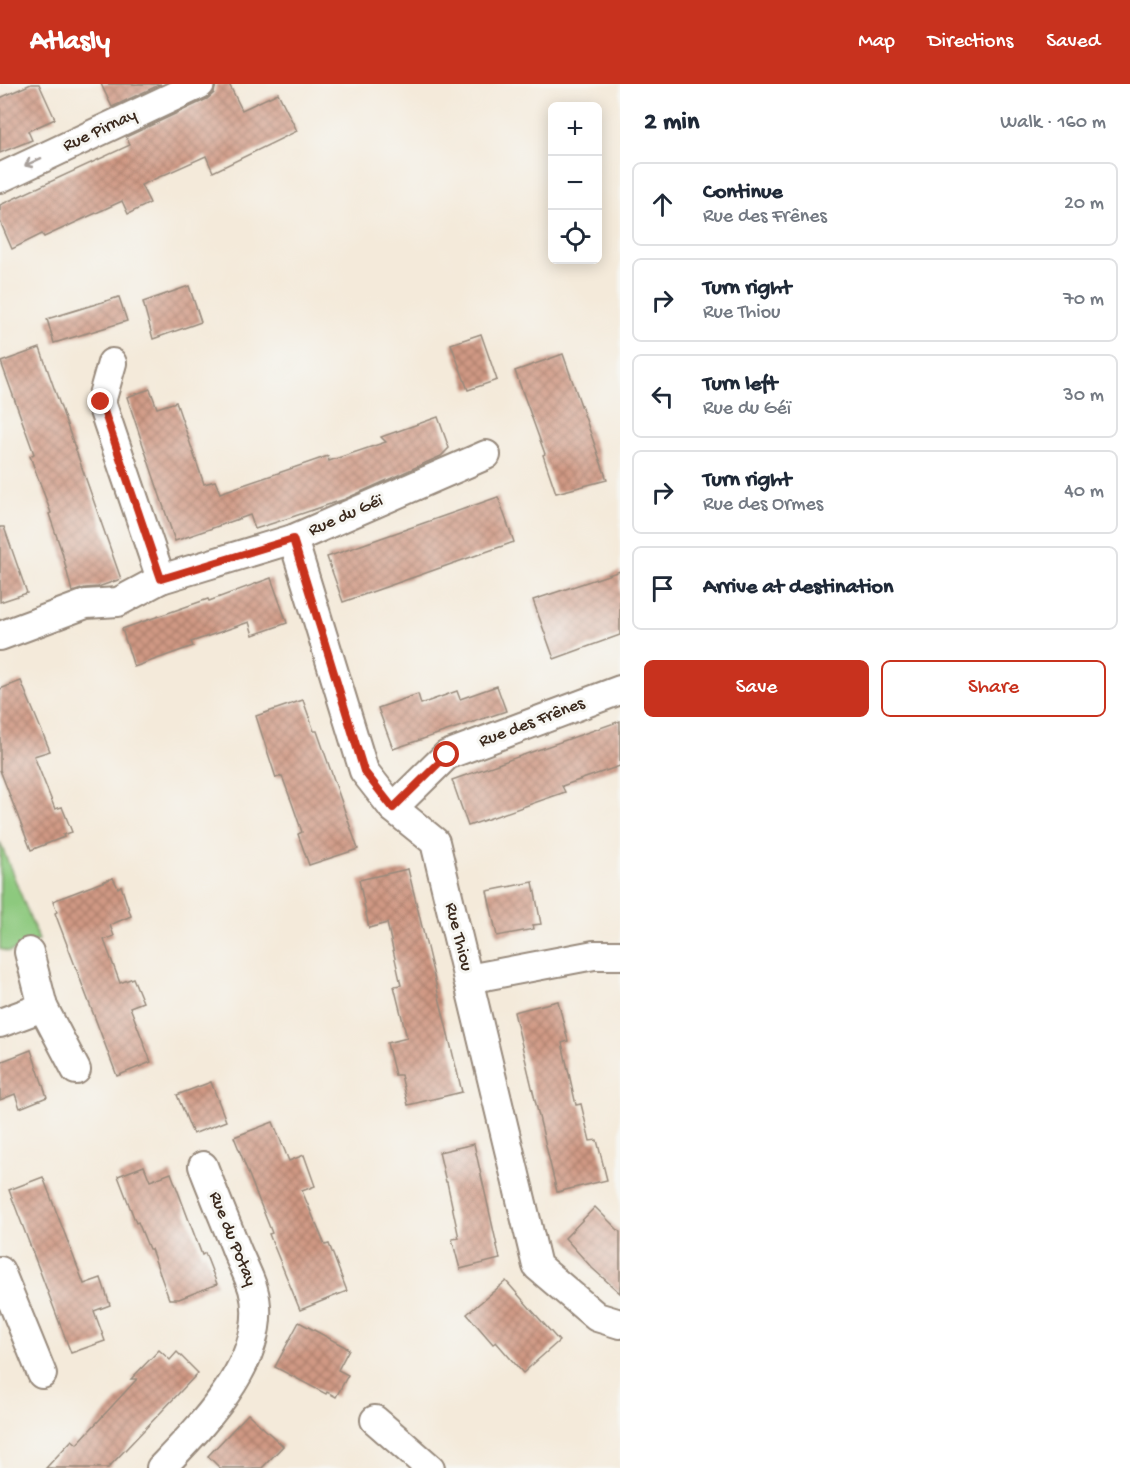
<!DOCTYPE html>
<meta charset="utf-8">
<style>
body{margin:0;font-family:"Gochi Hand",sans-serif;background:#f6f6f7;color:#1f2937}
.controls{position:absolute;right:18px;top:18px;display:grid;overflow:hidden;border-radius:9px;box-shadow:0 3px 15px #0003}
.controls button{width:54px;height:54px;display:grid;place-items:center;padding:0;border:0;border-bottom:2px solid #e0e1e3;background:#fff;color:#1f2937;font:30px sans-serif}
.stop{position:absolute;width:18px;height:18px;margin:-14px;border:4px solid #c8321e;border-radius:50%;background:#fff}
.stop.end{background:#c8321e;border-color:#fff;box-shadow:0 2px 6px #0008}
.list{margin:0;padding:0;list-style:none}
h2{display:flex;justify-content:space-between;align-items:center;height:78px;margin:0;padding:0 24px;font-size:26px}
h2 small{font-size:20px;font-weight:400;color:#747a83}
.list li{display:grid;grid-template-columns:39px 1fr auto;gap:18px;align-items:center;box-sizing:border-box;height:84px;margin:0 12px 12px;padding:0 12px;border:2px solid #e0e1e3;border-radius:9px}
.list b{display:block;font-size:22px;white-space:nowrap}
.list p{margin:0;font-size:20px;white-space:nowrap;color:#747a83}
.list em{font-size:20px;font-style:normal;color:#747a83}
.actions{display:flex;gap:12px;padding:18px 24px}
.actions a{flex:1;padding:14px 0;border:2px solid #c8321e;border-radius:9px;text-align:center;font-size:21px;color:#c8321e}
.actions .main{background:#c8321e;color:#fff}
.icon{flex:none;width:33px;height:33px;fill:none;stroke:currentColor;stroke-width:2;stroke-linecap:round;stroke-linejoin:round}
.map{position:relative;flex:none;width:620px;height:1384px;overflow:hidden}
header{display:flex;align-items:center;gap:36px;box-sizing:border-box;height:84px;padding:0 30px;background:#c8321e;color:#fff}
header strong{font-size:28px}
nav{display:flex;gap:33px;margin-inline-start:auto;font-size:21px}
main{display:flex}
aside{flex:1;background:#fff}
.map>svg:first-child{display:block}
.grass{fill:#8dc97e;stroke:#647a4e;stroke-width:1.5}
.building{fill:url(#building-cross-hatch)}
.lines{fill:none;stroke-linecap:round;stroke-linejoin:round}
.minor-casing{stroke:#988a7c;stroke-width:32}
.minor{stroke:#fff;stroke-width:28}
.oneway{stroke:#a79f9a}
.route{stroke:#c8321e;stroke-width:8}
.labels{text-anchor:middle;dominant-baseline:central;stroke-width:6;stroke-linejoin:round;paint-order:stroke}
.street-label{font-size:18px;fill:#3b2a1e;stroke:#f6f6f2}
</style>
<header>
<strong>Atlasly</strong>
<nav><a>Map</a><a>Directions</a><a>Saved</a></nav>
</header>
<main>
<div class="map">
<svg width="620" height="1384" viewBox="0 0 620 1384">
<defs>
<pattern id="building-cross-hatch" width="8" height="8" patternUnits="userSpaceOnUse" patternTransform="scale(1.5)"><rect width="8" height="8" fill="#d09984"/><path d="M0 0l8 8M0 8l8-8" fill="none" stroke="#aa7d6b"/></pattern>
</defs>
<rect width="100%" height="100%" fill="#f6f6f2"/>
<filter id="ink" filterUnits="userSpaceOnUse"><feTurbulence type="fractalNoise" baseFrequency=".0167" numOctaves="2"/><feDisplacementMap in="SourceGraphic" scale="12" xChannelSelector="R" yChannelSelector="G"/><feConvolveMatrix kernelMatrix="1 2 1 2 8 2 1 2 1" color-interpolation-filters="sRGB"/></filter>
<filter id="wash" filterUnits="userSpaceOnUse"><feTurbulence type="fractalNoise" baseFrequency=".008" numOctaves="4" result="noise"/><feDisplacementMap in="SourceGraphic" scale="24" xChannelSelector="R" yChannelSelector="G"/><feGaussianBlur stdDeviation="1.35" result="paint"/><feColorMatrix in="noise" values="0 0 0 0 0 0 0 0 0 0 0 0 0 0 0 0 0 1.4 0 .05"/><feComposite in="paint" operator="in"/></filter>
<g filter="url(#wash)">
<rect width="100%" height="100%" fill="#f4eada"/>
<!-- grass -->
<path class="grass" d="M0,758L39,856L9,868L0,865Z"/>
<g id="blocks">
<!-- building -->
<g class="building">
<path d="M31,0H39L55,35L28,47L32,56L0,69V14Z"/>
<path d="M101,0H161L112,23Z"/>
<path d="M216,0H229L242,26L278,9L297,47L213,88L206,72L141,101L150,119L128,130L122,117L44,153L42,150L12,165L0,137V121L130,61L126,53L207,15L214,9Z"/>
<path d="M189,202L201,238L153,255L143,218Z"/>
<path d="M119,213L127,237L54,259L47,235Z"/>
<path d="M481,250L497,296L468,306L451,260Z"/>
<path d="M40,264L121,495L98,503L85,504L72,508L62,468L49,430L51,429L30,372L34,370L1,278Z"/>
<path d="M563,270L607,396L556,409L543,371L545,370L515,287Z"/>
<path d="M150,305L157,324L176,318L204,400L215,397L220,409L328,372L329,377L386,358L381,353L438,333L449,364L441,372L345,415L289,434L255,445L250,431L175,457L127,313Z"/>
<path d="M498,413L514,458L343,518L327,473Z"/>
<path d="M0,443H4L27,509L0,518Z"/>
<path d="M620,487V551L554,575L533,516Z"/>
<path d="M271,494L287,539L253,551L249,538L191,558L193,562L134,583L122,545L208,515L209,517Z"/>
<path d="M21,597L50,667L34,672L55,725L62,723L72,748L63,751L64,753L31,766L0,686V605Z"/>
<path d="M497,602L506,627L393,665L378,624L418,610L421,620L457,607L460,615Z"/>
<path d="M303,616L314,647H317L358,765L309,781L298,750L302,748L292,719L282,692L276,694L256,632Z"/>
<path d="M620,637V682L562,702L565,708L468,742L452,696Z"/>
<path d="M408,785L462,1008L408,1021L401,991H395L387,959L407,954L394,902L401,901L387,839L369,844L359,796Z"/>
<path d="M113,794L118,804L121,802L131,832L110,841L114,852L104,856L120,899L133,894L143,918L130,923L151,978L117,992L55,829L57,828L53,817Z"/>
<path d="M533,798L541,840L533,841L534,845L497,852L487,807Z"/>
<path d="M558,917L568,957L562,959L576,1021L581,1020L590,1057L597,1056L607,1096L557,1108L514,928Z"/>
<path d="M31,966L47,1013L20,1024L15,1010L0,1016V978Z"/>
<path d="M211,998L226,1037L193,1050L177,1011Z"/>
<path d="M273,1038L289,1077L304,1071L315,1102L302,1107L325,1161L329,1160L347,1207L300,1226L269,1150L272,1149L234,1053Z"/>
<path d="M474,1060L500,1175L460,1185L452,1155L459,1154L447,1098H446L439,1068Z"/>
<path d="M144,1082L150,1097L171,1089L202,1171L205,1169L217,1200L179,1215H169L151,1165H149L138,1138L136,1139L118,1092Z"/>
<path d="M43,1093L84,1200L101,1194L110,1221L94,1227L105,1257L71,1269L9,1106Z"/>
<path d="M595,1123L620,1148V1209L592,1184L565,1154Z"/>
<path d="M506,1197L559,1257L523,1289L496,1258L493,1260L467,1230Z"/>
<path d="M299,1238L349,1265L338,1286L348,1291L336,1313L327,1308L326,1310L275,1283Z"/>
<path d="M159,1266L170,1276L177,1268L198,1289L108,1384H46L72,1356L77,1360L137,1295H131Z"/>
<path d="M248,1330L283,1362L262,1384H220L208,1372Z"/>
</g>
</g>
</g>
<g filter="url(#ink)">
<use href="#blocks" fill-opacity="0" stroke="#988a7c" stroke-width="1.5"/>
<g class="lines">
<!-- minor casing -->
<g class="minor-casing">
<g id="minor">
<path d="M0,94L200,0"/>
<path d="M112,279L101,318L161,495"/>
<path d="M293,455L364,687L393,724L435,758L537,1182L597,1233L620,1240"/>
<path d="M0,552L86,520L118,518L161,495L293,455L486,371"/>
<path d="M393,724L447,671L620,606"/>
<path d="M29,868L43,923L76,986"/>
<path d="M468,895L594,871H620"/>
<path d="M0,939L43,923"/>
<path d="M0,1187L42,1290"/>
<path d="M375,1336L430,1384"/>
<path d="M161,1384C203,1340 272,1272 253,1205C249,1192 242,1179 237,1167C226,1139 214,1111 203,1082"/>
</g>
</g>
<!-- minor -->
<use href="#minor" class="minor"/>
</g>
<!-- one-way arrows -->
<defs><path id="oneway-shaft" d="M-6 0H5M1.5-3L5.5 0L1.5 3" fill="none" stroke-width="1.6" stroke-linecap="round" stroke-linejoin="round" transform="scale(1.5)"/></defs>
<use class="oneway" href="#oneway-shaft" transform="translate(33 78) rotate(155)"/>
</g>
<g class="lines" filter="url(#ink)">
<!-- route -->
<path class="route" d="M101,318L161,495L293,455L364,687L393,724L447,671"/>
</g>
<g class="labels">
<!-- street labels -->
<g class="street-label">
<text transform="translate(100 47) rotate(-25)">Rue Pirnay</text>
<text transform="translate(346 432) rotate(-24)">Rue du Géï</text>
<text transform="translate(532 639) rotate(-21)">Rue des Frênes</text>
<text transform="translate(458 853) rotate(76)">Rue Thiou</text>
<text transform="translate(232 1155) rotate(68)">Rue du Potay</text>
</g>
</g>
</svg>
<div class="controls">
<button>+</button>
<button>−</button>
<button><svg class="icon" aria-label="locate" viewBox="0 0 24 24"><circle cx="12" cy="12" r="6"/><path d="M12 2v4M12 18v4M2 12h4M18 12h4"/></svg></button>
</div>
<div class="stop" style="left:447px;top:671px"></div>
<div class="stop end" style="left:101px;top:318px"></div>
</div>
<aside>
<h2>2 min<small>Walk · 160 m</small></h2>
<ul class="list">
<li><svg class="icon" aria-label="ahead" viewBox="0 0 24 24"><path d="M12 20V5M6 11l6-6 6 6"/></svg><div><b>Continue</b><p>Rue des Frênes</p></div><em>20 m</em></li>
<li><svg class="icon" aria-label="right" viewBox="0 0 24 24"><path d="M7 20v-9h11M14 6l5 5-5 5"/></svg><div><b>Turn right</b><p>Rue Thiou</p></div><em>70 m</em></li>
<li><svg class="icon" aria-label="left" viewBox="0 0 24 24"><path d="M17 20v-9H6M10 6l-5 5 5 5"/></svg><div><b>Turn left</b><p>Rue du Géï</p></div><em>30 m</em></li>
<li><svg class="icon" aria-label="right" viewBox="0 0 24 24"><path d="M7 20v-9h11M14 6l5 5-5 5"/></svg><div><b>Turn right</b><p>Rue des Ormes</p></div><em>40 m</em></li>
<li><svg class="icon" aria-label="arrive" viewBox="0 0 24 24"><path d="M6 21V4h12l-3 4 3 4H6"/></svg><div><b>Arrive at destination</b></div></li>
</ul>
<div class="actions"><a class="main">Save</a><a>Share</a></div>
</aside>
</main>
